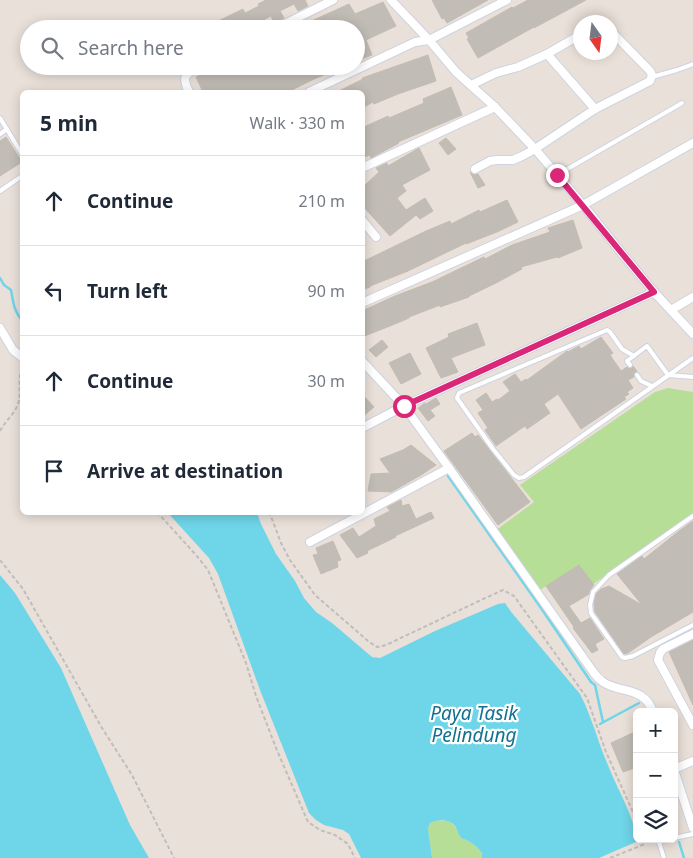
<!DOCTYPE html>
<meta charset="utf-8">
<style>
body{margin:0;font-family:"Noto Sans",sans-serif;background:#f2f2f3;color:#1f2937}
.controls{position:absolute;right:15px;bottom:15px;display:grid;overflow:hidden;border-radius:8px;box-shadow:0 2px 12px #0003}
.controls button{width:45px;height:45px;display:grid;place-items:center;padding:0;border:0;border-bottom:1px solid #e0e1e3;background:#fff;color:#1f2937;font:25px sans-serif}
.compass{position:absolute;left:573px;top:15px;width:45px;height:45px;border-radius:50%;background:#fff;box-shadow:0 2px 12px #0003;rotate:166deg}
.stop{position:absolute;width:15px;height:15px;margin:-11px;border:4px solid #db2777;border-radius:50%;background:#fff}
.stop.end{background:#db2777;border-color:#fff;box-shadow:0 1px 5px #0008}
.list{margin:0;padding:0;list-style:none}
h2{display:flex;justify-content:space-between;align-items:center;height:65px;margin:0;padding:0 20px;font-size:21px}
h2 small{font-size:16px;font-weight:400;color:#747a83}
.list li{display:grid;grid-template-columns:32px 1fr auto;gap:15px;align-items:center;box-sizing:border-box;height:90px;padding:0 20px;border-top:1px solid #e0e1e3}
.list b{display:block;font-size:19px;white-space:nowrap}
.list em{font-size:16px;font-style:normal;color:#747a83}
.icon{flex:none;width:28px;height:28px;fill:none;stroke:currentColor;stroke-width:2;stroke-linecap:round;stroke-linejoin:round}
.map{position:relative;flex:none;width:693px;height:858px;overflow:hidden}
.search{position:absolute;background:#fff;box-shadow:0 2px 12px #0003;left:20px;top:20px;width:345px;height:55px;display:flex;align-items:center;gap:12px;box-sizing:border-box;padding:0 18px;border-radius:28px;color:#747a83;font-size:19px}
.panel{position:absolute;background:#fff;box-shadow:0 2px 12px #0003;left:20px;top:90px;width:345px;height:425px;border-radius:8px}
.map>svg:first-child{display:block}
.green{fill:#b6de97}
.water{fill:#6fd5e8}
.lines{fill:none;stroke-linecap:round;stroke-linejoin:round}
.stream{stroke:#6fd5e8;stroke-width:2.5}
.building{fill:#c1bcb5;stroke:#c4bcb3}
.lane-casing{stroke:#ced3e0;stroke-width:6}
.street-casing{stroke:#ced3e0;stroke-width:10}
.path{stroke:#bebebe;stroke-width:2;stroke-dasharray:4 2.5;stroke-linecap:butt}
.lane{stroke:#fff;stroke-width:4}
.street{stroke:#fff;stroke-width:8}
.route{stroke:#db2777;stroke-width:6}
.labels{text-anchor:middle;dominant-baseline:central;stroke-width:4.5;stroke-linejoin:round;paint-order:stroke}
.water-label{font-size:19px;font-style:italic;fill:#127190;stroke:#fff}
</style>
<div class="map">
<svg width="693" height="858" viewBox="0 0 693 858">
<rect width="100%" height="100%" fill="#e9e0d9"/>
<!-- green -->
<g class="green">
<path d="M668,388L693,392V515L589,587L574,568L540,590L495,531L534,502L520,485L655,392Z"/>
<path d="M433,820L448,821L454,825L461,838C470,841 476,845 482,853V858H432L428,829L430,823Z"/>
</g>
<!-- water -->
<g class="water">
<path d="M168,513H257L261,524L276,554L295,581L304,598L316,612L332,623L372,657L380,658L435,631L498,604L505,603L512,613L580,694C587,707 591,720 596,733C600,746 605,758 610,770C617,788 638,824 636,842L599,858H482V853C476,845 470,841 461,838C458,834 457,829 455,826C450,819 436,819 430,823L428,829L432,858H361L349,834L343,830L324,825L316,820L309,813L260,690L218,574L209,558Z"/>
<path d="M0,575L15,593L61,668L130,825L149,858H0Z"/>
</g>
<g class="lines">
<!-- stream -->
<g class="stream">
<path d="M0,278L4,285L11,290C13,301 14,312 22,320"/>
<path d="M448,476L541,608L591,682L595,685L603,722"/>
<path d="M600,724L639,703"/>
<path d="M679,842L684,858"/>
</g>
</g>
<!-- building -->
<g class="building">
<path d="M266,0H305L308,6L298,11L294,4L280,11L284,18L274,23L271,16L246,29H202L243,9L245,13L259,6L258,4Z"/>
<path d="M432,0H488L447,23L444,18L442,19Z"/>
<path d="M528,0H586L534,28V27L478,58L467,39L469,38L466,33L512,7L513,8Z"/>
<path d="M383,2L396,26L366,40L372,55L356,61V29H294L349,4L355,14Z"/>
<path d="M428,55L436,81L398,94L374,104L373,102L362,108V92H337L363,79L362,78Z"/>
<path d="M219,66H345L314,79L288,92H203L196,77Z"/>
<path d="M451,87L462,115L398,142L399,143L371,158L370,155L362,158V128L388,116L389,118L424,103L423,99Z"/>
<path d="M6,137L22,162L0,176V141Z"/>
<path d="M446,138L456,149L448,155L439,143Z"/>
<path d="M419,148L430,170L402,185L406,191L397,198L406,210L425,198L433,211L420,219L416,215L390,236L362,205V188L379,172L376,168L387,163L388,166Z"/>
<path d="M470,172L474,175L478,174L485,185L478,188Z"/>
<path d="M507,200L518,222L497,232L466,244V243L408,271L370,286V287L362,290V262L426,231L450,221L451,224L479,210L480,212Z"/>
<path d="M573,220L582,248L558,258L557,257L521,267L522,269L496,283L469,296V297L440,307V305L409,317V318L390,326L362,337V311L395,296L432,282L484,257L485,259L512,245L550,232L548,228Z"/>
<path d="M477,323L485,345L451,358L458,372L441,378L426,348L449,337L448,334Z"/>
<path d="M601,337L613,353L610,355L621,371L627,367L631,369L633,366L637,371L634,373V377L628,380L633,388L627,392L629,394L624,397L626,399L581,429L558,394L544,404L550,413L527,429L525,426L496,446L485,430L488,428L478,413L483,410L476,400L486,393L492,402L497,399L498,400L510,391L503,382L515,374L521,382L526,379L527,380L567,351L568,352L579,346L581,349Z"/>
<path d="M382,340L388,347L376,357L369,350Z"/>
<path d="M410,353L421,374L401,384L389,363Z"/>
<path d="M362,394L374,407L362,417Z"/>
<path d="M436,398L440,404L430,410L435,416L428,421L418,408L425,403L426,404Z"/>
<path d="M472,433L475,437L478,435L530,502L498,525L444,451Z"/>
<path d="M411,445L436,465L421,475L391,492L368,491L371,474L390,473L380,459L403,450Z"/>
<path d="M401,500L402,506L409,504L416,519L431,512L434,518L395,536L396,537L367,551L368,553L357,558L340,535L353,528L359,537L376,526L374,519L390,511L387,507Z"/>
<path d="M693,521V612L651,637L628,653L624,654L595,612L594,604L596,594L601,589L609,586L642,605L617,574L642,556L644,559L679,531Z"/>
<path d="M333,541L341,560L337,561L338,567L321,574L313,555L318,554L316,548Z"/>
<path d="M579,565L594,585L590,590L589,594L569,606L581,623L590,618L604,639L595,644L598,650L592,653L573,628L574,627L546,586Z"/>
<path d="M693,640V705L669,652Z"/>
<path d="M637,731V767L623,772L611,743Z"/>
</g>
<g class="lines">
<!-- lane casing -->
<g class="lane-casing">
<g id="lane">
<path d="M652,77L677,70L693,64"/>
<path d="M0,118L22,154"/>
<path d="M0,134L7,129"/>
<path d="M557,175L682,103"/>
<path d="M0,191L22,176"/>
<path d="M634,356L622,349L610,332L607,330L459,393L457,398L493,449L514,475L519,478L524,477L693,358"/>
<path d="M630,365L627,361L647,346L668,375L693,377"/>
<path d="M637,375L641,381L652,386"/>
<path d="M693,516L609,575L593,592L590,605L591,613L622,657L625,658L633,656L693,625"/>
<path d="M674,838L693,834"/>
<path d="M658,839L664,858"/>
<path d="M659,842L670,839"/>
</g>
</g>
<!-- street casing -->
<g class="street-casing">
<g id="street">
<path d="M391,0L429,40L456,72L495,107L535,149L583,205L620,251L654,292L693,334"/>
<path d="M275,29L333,0"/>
<path d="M547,54L595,109"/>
<path d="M471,85L496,73L518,67L547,54L580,35"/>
<path d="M189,92C181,76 185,74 200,66"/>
<path d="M309,92L415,42L429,40L507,0"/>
<path d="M362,168L495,107"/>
<path d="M475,169L490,161L497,160H513L522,156L535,149L595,109L650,81L652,75L650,71L610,30"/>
<path d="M362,220L376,237"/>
<path d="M362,303L583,205L693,143"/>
<path d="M671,310L693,297"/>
<path d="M0,328L13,350L22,357"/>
<path d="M362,361L404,406L449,468L594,673C597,677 600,680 603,682C621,694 644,686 653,712"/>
<path d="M362,428L404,406L654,292"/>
<path d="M310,542L449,468"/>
<path d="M693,634L663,649L660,653L658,660L693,725"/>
<path d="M674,769L693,761"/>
<path d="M674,770L693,828"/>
</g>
</g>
<!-- path -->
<g class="path">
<path d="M0,431C5,421 14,415 18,404C22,393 17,380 22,369"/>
<path d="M157,512L196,555L208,570L246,663L256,696L276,748L308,822L320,830L335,835L348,844L355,858"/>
<path d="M268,512L272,519L281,543L290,560L315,595L368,641L377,647L386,645L481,600L503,590L514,596L587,698L606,752L637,821"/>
<path d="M0,560L23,589L102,728L132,775L174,858"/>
<path d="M610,858L645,844V839"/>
</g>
<!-- lane -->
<use href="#lane" class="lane"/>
<!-- street -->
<use href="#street" class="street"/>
</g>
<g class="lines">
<!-- route -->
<path class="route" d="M404,406L654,292L557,175"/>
</g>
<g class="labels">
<!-- water labels -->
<g class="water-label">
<text x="474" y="713">Paya Tasik<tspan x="474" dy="22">Pelindung</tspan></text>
</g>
</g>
</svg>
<div class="controls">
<button>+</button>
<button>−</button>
<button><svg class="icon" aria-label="layers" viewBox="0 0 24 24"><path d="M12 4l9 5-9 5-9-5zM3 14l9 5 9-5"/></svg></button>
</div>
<svg class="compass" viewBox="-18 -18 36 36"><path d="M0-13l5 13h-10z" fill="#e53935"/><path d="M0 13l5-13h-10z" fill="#747a83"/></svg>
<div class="stop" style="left:404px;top:406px"></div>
<div class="stop end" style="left:557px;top:175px"></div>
<div class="search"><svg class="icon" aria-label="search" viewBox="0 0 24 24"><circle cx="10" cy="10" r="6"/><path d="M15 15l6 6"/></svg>Search here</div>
<section class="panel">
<h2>5 min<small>Walk · 330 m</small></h2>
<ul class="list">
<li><svg class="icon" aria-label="ahead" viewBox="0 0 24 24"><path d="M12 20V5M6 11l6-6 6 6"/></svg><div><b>Continue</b></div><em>210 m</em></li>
<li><svg class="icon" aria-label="left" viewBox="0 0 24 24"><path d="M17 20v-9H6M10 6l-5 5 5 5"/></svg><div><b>Turn left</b></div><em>90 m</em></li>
<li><svg class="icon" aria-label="ahead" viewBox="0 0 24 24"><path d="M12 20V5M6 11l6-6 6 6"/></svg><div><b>Continue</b></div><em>30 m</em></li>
<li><svg class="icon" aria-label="arrive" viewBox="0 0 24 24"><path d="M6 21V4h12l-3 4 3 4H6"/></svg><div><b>Arrive at destination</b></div></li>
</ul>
</section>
</div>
